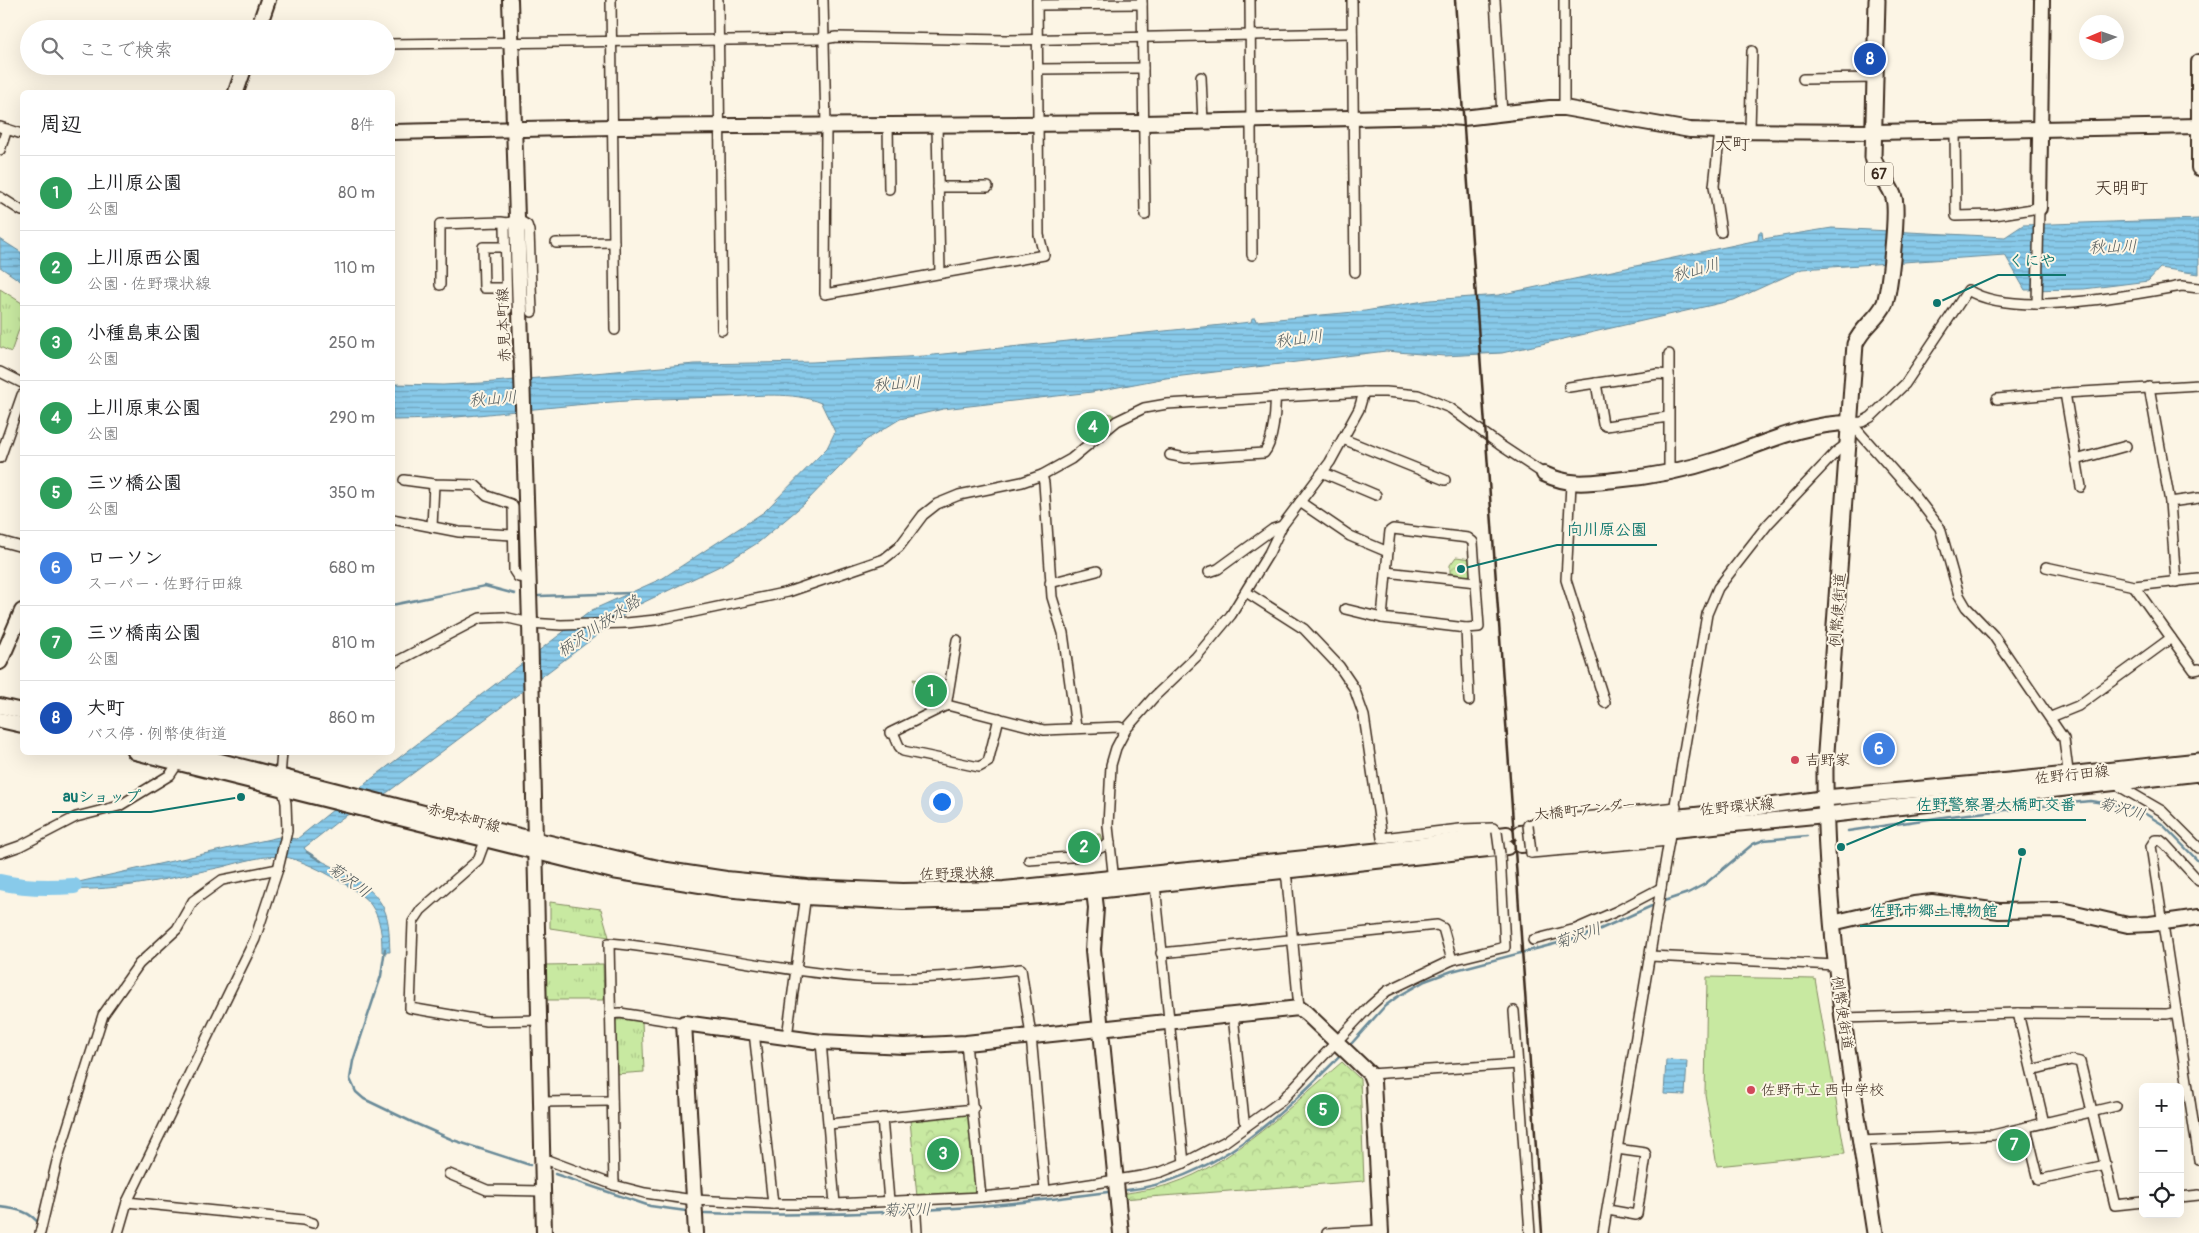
<!DOCTYPE html>
<html lang="ja">
<meta charset="utf-8">
<style>
body{margin:0;font-family:Pangolin,"Klee One",sans-serif;background:#f2f2f2;color:#202124}
.controls{position:absolute;right:15px;bottom:15px;display:grid;overflow:hidden;border-radius:8px;box-shadow:0 5px 20px #0002}
.controls button{width:45px;height:45px;display:grid;place-items:center;padding:0;border:0;border-bottom:1px solid #e0e0e0;background:#fff;color:#202124;font:25px sans-serif}
.compass{position:absolute;left:2079px;top:15px;width:45px;height:45px;border-radius:50%;background:#fff;box-shadow:0 5px 20px #0002;rotate:268deg}
.you{position:absolute;left:941px;top:801px;width:18px;height:18px;margin:-12px;border:4px solid #fff;border-radius:50%;background:#1a73e8;box-shadow:0 0 0 8px #1a73e833}
.badge{display:grid;place-items:center;width:32px;height:32px;border-radius:50%;background:#7c3aed;color:#fff;font-size:16px;font-weight:700}
.pin{position:absolute;translate:-50% -50%;border:2px solid #fff;box-shadow:0 1px 5px #0006}
.list{margin:0;padding:0;list-style:none}
h2{display:flex;justify-content:space-between;align-items:center;height:65px;margin:0;padding:0 20px;font-size:21px}
h2 small{font-size:16px;font-weight:400;color:#757577}
.list li{display:grid;grid-template-columns:32px 1fr auto;gap:15px;align-items:center;box-sizing:border-box;height:75px;padding:0 20px;border-top:1px solid #e0e0e0}
.list b{display:block;font-size:19px;white-space:nowrap}
.list p{margin:0;font-size:16px;white-space:nowrap;color:#757577}
.list em{font-size:16px;font-style:normal;color:#757577}
.icon{flex:none;width:28px;height:28px;fill:none;stroke:currentColor;stroke-width:2;stroke-linecap:round;stroke-linejoin:round}
.map{position:relative;flex:none;width:2199px;height:1233px;overflow:hidden}
.search{position:absolute;background:#fff;box-shadow:0 5px 20px #0002;left:20px;top:20px;width:375px;height:55px;display:flex;align-items:center;gap:12px;box-sizing:border-box;padding:0 18px;border-radius:28px;color:#757577;font-size:19px}
.panel{position:absolute;background:#fff;box-shadow:0 5px 20px #0002;left:20px;top:90px;width:375px;height:665px;border-radius:8px}
.map>svg:first-child{display:block}
.grass{fill:url(#grass-tufts);stroke:#828a60}
.forest{fill:url(#forest-crowns);stroke:#828a60}
.garden{fill:#c8e9a1;stroke:#828a60}
.water{fill:url(#water-rules);stroke:#698a98}
.lines{fill:none;stroke-linecap:round;stroke-linejoin:round}
.stream{stroke:#698a98;stroke-width:2.5}
.river{stroke:#88caea;stroke-width:16}
.street-casing{stroke:#3b2a1e;stroke-width:12}
.secondary-casing{stroke:#3b2a1e;stroke-width:18}
.primary-casing{stroke:#3b2a1e;stroke-width:19}
.street{stroke:#fcf5e5;stroke-width:9}
.secondary{stroke:#fcf5e5;stroke-width:14}
.primary{stroke:#fcf5e5;stroke-width:15}
.rail{stroke:#3b2a1e;stroke-width:2.5}
.street-bridge-casing{stroke:#3b2a1e;stroke-width:12;stroke-linecap:butt}
.street-bridge{stroke:#fcf5e5;stroke-width:9}
.poi-dot{fill:#d1495b;stroke:#fcf5e5;stroke-width:2}
.labels{text-anchor:middle;dominant-baseline:central;stroke-width:4;stroke-linejoin:round;paint-order:stroke}
.shield{fill:#fcf5e5;stroke:#75675a;stroke-width:1}
.shield-label{font-size:14px;font-weight:bold;fill:#3b2a1e}
.street-label{font-size:15px;fill:#3b2a1e;stroke:#fcf5e5}
.poi-label{font-size:15px;fill:#3b2a1e;stroke:#fcf5e5;text-anchor:start}
.water-label{font-size:16px;font-style:italic;fill:#525a5b;stroke:#fcf5e5}
.quarter-label{font-size:18px;fill:#3b2a1e;stroke:#fcf5e5}
.leader{fill:none;stroke:#0f766e;stroke-width:2}
.callout-dot{fill:#0f766e;stroke:#fcf5e5;stroke-width:2}
.callout-label{font-size:16px;text-anchor:middle;font-weight:bold;fill:#0f766e;stroke:#fcf5e5;stroke-width:4;stroke-linejoin:round;paint-order:stroke}
</style>
<div class="map">
<svg width="2199" height="1233" viewBox="0 0 2199 1233">
<defs>
<pattern id="grass-tufts" width="24" height="20" patternUnits="userSpaceOnUse" patternTransform="scale(1.25)"><rect width="24" height="20" fill="#c8e9a1"/><path d="M3 7l-1-3M5 7V3M7 7l1-3M15 17l-1-3M17 17v-4M19 17l1-3" fill="none" stroke="#adc88a"/></pattern>
<pattern id="forest-crowns" width="20" height="18" patternUnits="userSpaceOnUse" patternTransform="scale(1.25)"><rect width="20" height="18" fill="#c8e9a1"/><path d="M2 6a3 3 0 1 1 6 0M12 15a3 3 0 1 1 6 0" fill="none" stroke="#adc88a"/></pattern>
<pattern id="water-rules" width="6" height="5" patternUnits="userSpaceOnUse" patternTransform="scale(1.25)"><rect width="6" height="5" fill="#88caea"/><path d="M0 2.5h6" fill="none" stroke="#70a4bd"/></pattern>
</defs>
<rect width="100%" height="100%" fill="#fcf5e5"/>
<filter id="ink" filterUnits="userSpaceOnUse"><feTurbulence type="fractalNoise" baseFrequency=".02" numOctaves="2"/><feDisplacementMap in="SourceGraphic" scale="10" xChannelSelector="R" yChannelSelector="G"/><feConvolveMatrix kernelMatrix="1 2 1 2 8 2 1 2 1" color-interpolation-filters="sRGB"/></filter>
<g filter="url(#ink)">
<!-- grass -->
<g class="grass">
<path d="M0,289L22,303V321L11,352L0,347Z"/>
<path d="M550,902L601,909L609,937L550,928Z"/>
<path d="M603,964L604,1000H545L544,965Z"/>
<path d="M621,1019L642,1021L644,1072L615,1074V1024L616,1020Z"/>
</g>
<!-- forest -->
<g class="forest">
<path d="M1085,412L1113,414V418L1087,436Z"/>
<path d="M1456,557L1472,559V577L1450,573V565Z"/>
<path d="M913,679L946,685L942,703L926,711Z"/>
<path d="M1100,834L1102,840L1078,853V835Z"/>
<path d="M1342,1062L1360,1079L1364,1181L1122,1199V1194C1138,1191 1156,1189 1171,1184C1233,1164 1293,1104 1342,1062Z"/>
<path d="M964,1114L970,1118L977,1187L974,1193L917,1197L910,1120Z"/>
<path d="M2021,1133L2026,1151L2006,1156L2001,1139Z"/>
</g>
<!-- garden -->
<path class="garden" d="M1707,977L1815,979L1845,1153L1717,1166L1705,1094Z"/>
<!-- water -->
<g class="water">
<path d="M2199,219V274L2160,268L2148,281L2084,289L2025,290L2005,255L1802,269L1734,300L1502,353L1444,356L1386,351L1166,378L1092,392L943,409L900,419L866,440L804,504L759,542L724,564L636,606L388,792L342,818L304,848L310,855C334,868 372,882 384,909C390,922 389,938 390,952H382C382,936 381,919 371,905C360,889 305,860 285,857C265,854 242,862 222,867C166,879 109,894 52,888L279,837L297,839L370,780L592,610L663,578L764,512L827,448L835,432L821,403C792,391 757,396 726,397C669,398 613,401 555,407C500,412 449,420 393,420V384L443,385L482,383L695,364L812,362L924,356L1251,322L1252,318H1255L1256,321L1365,311L1430,300L1499,295L1758,240L1759,232H1762L1763,239L1832,228L2005,237L2023,225Z"/>
<path d="M0,239L22,253V282L0,267Z"/>
<path d="M1666,1060L1687,1061L1685,1095L1664,1094Z"/>
</g>
<g class="lines">
<!-- stream -->
<g class="stream">
<path d="M539,596L630,593"/>
<path d="M392,605L485,586L515,594"/>
<path d="M1848,831L1950,816L2090,801L2125,806L2144,813L2162,824L2199,862"/>
<path d="M307,852L321,861"/>
<path d="M1661,902L1688,893L1705,884L1753,844L1764,840L1807,836"/>
<path d="M385,949L381,976L353,1061L350,1079L356,1092L364,1099L412,1122L453,1140L530,1165"/>
<path d="M1352,1043L1385,1006L1397,997L1425,981L1452,971L1585,936L1656,904"/>
<path d="M555,1174L650,1206L686,1211"/>
<path d="M1127,1190C1213,1181 1280,1116 1339,1057"/>
<path d="M0,1207C17,1209 30,1211 40,1225"/>
<path d="M705,1213C840,1218 975,1210 1108,1192"/>
</g>
<!-- river -->
<path class="river" d="M0,882C25,888 49,888 74,886"/>
<!-- street casing -->
<g class="street-casing">
<g id="street">
<path d="M611,0L615,330"/>
<path d="M718,0L722,330"/>
<path d="M823,0L826,125L825,294L1044,255L1039,235L1037,0"/>
<path d="M1142,0L1145,215"/>
<path d="M1250,0L1252,255"/>
<path d="M1352,0L1355,272"/>
<path d="M1495,0L1502,114"/>
<path d="M1564,0V108"/>
<path d="M1038,5L1142,4"/>
<path d="M386,44L824,39L836,37L1006,40L1352,33"/>
<path d="M1038,69L1143,68"/>
<path d="M1201,77L1203,122"/>
<path d="M1803,79L1876,78"/>
<path d="M888,125L889,189"/>
<path d="M937,125L940,273"/>
<path d="M0,127L22,134"/>
<path d="M1720,131L1714,186L1721,232"/>
<path d="M1750,131L1752,51"/>
<path d="M1955,131L1956,216L1994,215L2039,208L2037,304"/>
<path d="M0,150L7,129"/>
<path d="M938,187H988"/>
<path d="M0,197L22,211"/>
<path d="M556,243L614,242"/>
<path d="M505,247H483L484,288H506"/>
<path d="M440,285V224L501,222L508,223"/>
<path d="M507,310L505,227L508,223L517,219L527,225L529,231L532,312"/>
<path d="M1669,354V472"/>
<path d="M0,372L22,383"/>
<path d="M1596,383L1603,424L1606,426L1668,417"/>
<path d="M1569,387L1658,374L1669,375"/>
<path d="M2149,387L2170,502L2176,582"/>
<path d="M2065,393L2081,487"/>
<path d="M1997,399L2065,393L2199,385"/>
<path d="M1851,423L1913,493L1940,528L1959,595L1966,607L1993,635L2064,739L2069,779"/>
<path d="M1851,423L1862,422L1871,417L1905,384L1968,290C2012,319 2131,295 2182,286L2199,288"/>
<path d="M1343,439L1445,480"/>
<path d="M1170,455L1185,458L1264,453C1273,443 1276,411 1275,397"/>
<path d="M0,458L22,395"/>
<path d="M2076,460L2126,446"/>
<path d="M1324,473L1376,495"/>
<path d="M1042,475L1044,483L1052,597L1063,633L1076,727"/>
<path d="M404,480L434,484L475,485L487,496L511,504L513,507L514,571L518,577L527,578"/>
<path d="M1571,484L1566,580L1605,703"/>
<path d="M1300,502L1350,536L1388,552"/>
<path d="M2170,502L2199,498"/>
<path d="M392,519L459,532L513,535"/>
<path d="M432,527L434,484"/>
<path d="M1393,529L1468,538L1473,542L1479,627L1466,628L1382,618L1389,540L1390,531Z"/>
<path d="M0,541L22,547"/>
<path d="M2046,567L2134,586L2199,579"/>
<path d="M1209,572L1218,569L1273,529L1282,526"/>
<path d="M1386,572L1476,582"/>
<path d="M1050,583L1097,571"/>
<path d="M2134,586L2194,670L2199,669"/>
<path d="M1246,592L1304,629L1339,666L1354,688L1364,716L1382,838L1460,829L1493,828L1497,832"/>
<path d="M1345,609L1382,618"/>
<path d="M1466,628L1469,701"/>
<path d="M392,664L480,618L504,617L530,623L561,625L626,623L656,620L788,592L884,559L899,547L923,515L937,504L959,495L1022,482L1042,475L1071,459L1117,421L1144,408L1167,404L1364,392H1386L1418,395L1450,408L1500,445L1544,474"/>
<path d="M946,706L957,640"/>
<path d="M2051,717L2078,706L2171,638"/>
<path d="M893,732L899,746L903,751L979,767L988,762L999,718"/>
<path d="M890,733L947,705L1044,730L1119,727L1126,729"/>
<path d="M2112,782L2162,811L2199,848"/>
<path d="M1528,825L1548,821L1676,807"/>
<path d="M485,841L478,860L421,910L413,922L410,1008L486,1021L539,1020"/>
<path d="M0,853L20,846L76,817L119,806L170,775L178,763"/>
<path d="M1531,853L1669,841"/>
<path d="M1029,860L1085,856L1110,843"/>
<path d="M1283,867L1287,880L1299,1008"/>
<path d="M1114,881L1108,826L1111,765L1116,748L1126,729L1154,697L1196,657L1231,615L1269,553L1282,526L1330,462L1359,409L1364,392"/>
<path d="M2199,881L2165,844L2160,840H2155L2151,846L2199,1160"/>
<path d="M1155,885L1184,1163"/>
<path d="M1533,940L1576,929L1617,911L1661,888"/>
<path d="M1161,953L1437,925L1443,928L1452,960"/>
<path d="M1650,956L1836,965"/>
<path d="M1514,1011L1530,1233"/>
<path d="M2018,1013L2044,1123"/>
<path d="M610,1014L620,1013L684,1023"/>
<path d="M1233,1015L1244,1120L1247,1125"/>
<path d="M1842,1018L2018,1013L2167,1014L2176,1012"/>
<path d="M754,1032L773,1204"/>
<path d="M787,1037L806,894"/>
<path d="M821,1042L835,1204"/>
<path d="M966,1043L981,1197"/>
<path d="M2032,1070L2071,1060L2080,1062L2115,1205L2143,1202"/>
<path d="M1370,1074L1518,1064"/>
<path d="M541,1102L612,1101"/>
<path d="M882,1118L889,1201"/>
<path d="M829,1124L974,1109"/>
<path d="M2026,1127L2039,1180L2106,1165"/>
<path d="M1861,1141L1993,1135L2116,1106"/>
<path d="M542,1158L614,1185L645,1193L694,1200L773,1204H835L981,1197L1045,1191L1142,1176L1161,1172L1184,1163L1226,1141L1281,1101L1370,1006L1387,991L1452,960L1505,947L1500,854"/>
<path d="M449,1174L487,1190L543,1191"/>
<path d="M614,1185L609,943C692,950 774,971 858,977C912,981 967,975 1021,969L1031,1036L1045,1191"/>
<path d="M2180,1197L2199,1195"/>
<path d="M915,1200L917,1233"/>
<path d="M127,1202L303,1220L313,1223"/>
<path d="M1608,1210L1636,1215L1637,1214L1646,1156L1645,1153L1617,1149"/>
<path d="M40,1233L57,1161L103,1015L139,964L177,929L193,901L222,880L278,869"/>
<path d="M118,1233L127,1202L255,939L278,869L287,831L286,803L280,777L282,752"/>
<path d="M1327,1233L1381,1230"/>
<path d="M1603,1233L1707,614L1718,588L1768,524L1836,452L1848,443"/>
</g>
</g>
<!-- secondary casing -->
<g class="secondary-casing">
<g id="secondary">
<path d="M510,0L530,623L544,1233"/>
<path d="M258,29L268,0"/>
<path d="M2199,62V168"/>
<path d="M236,92L245,66"/>
<path d="M392,132L613,127L1144,123L1436,116L1463,118L1550,108H1564L1690,130L1720,131L1874,132L2199,126"/>
<path d="M2039,208L2042,0"/>
<path d="M1544,474C1570,486 1587,483 1615,480C1649,477 1686,470 1719,459C1762,444 1805,423 1851,423"/>
<path d="M0,662L22,611"/>
<path d="M0,706L22,711"/>
<path d="M0,720L22,725"/>
<path d="M135,752L613,871L725,889L806,897L903,902L1007,899L1095,891L1507,847"/>
<path d="M185,752L455,821L667,870L726,879L807,887L903,891L1004,889L1382,850L1507,834"/>
<path d="M1520,833L1715,813L1825,798"/>
<path d="M1521,845L1825,815"/>
<path d="M1093,883L1096,908L1093,950L1121,1233"/>
<path d="M1832,923L1914,904L1932,902L1999,911L2062,910L2128,925L2150,924L2199,917"/>
<path d="M696,1233L684,1023L821,1042L904,1046L966,1043L1299,1008L1306,1013L1370,1074L1373,1082L1381,1233"/>
</g>
</g>
<!-- primary casing -->
<g class="primary-casing">
<g id="primary">
<path d="M1825,798L2009,781L2199,761"/>
<path d="M1825,815L2199,773"/>
<path d="M1875,1233C1851,1078 1824,924 1825,766L1855,344C1862,327 1878,319 1885,303C1890,286 1898,213 1894,198C1890,183 1876,173 1873,157L1877,0"/>
</g>
</g>
<!-- street -->
<use href="#street" class="street"/>
<!-- secondary -->
<use href="#secondary" class="secondary"/>
<!-- primary -->
<use href="#primary" class="primary"/>
<!-- rail -->
<path class="rail" d="M1455,0L1542,1233"/>
<!-- street-bridge casing -->
<g class="street-bridge-casing">
<g id="street-bridge">
<path d="M1528,825L1531,853"/>
<path d="M1497,832L1500,854"/>
</g>
</g>
<!-- street-bridge -->
<use href="#street-bridge" class="street-bridge"/>
</g>
</g>
<!-- markers -->
<g class="poi-dot">
<circle cx="1795" cy="760" r="5"/>
<circle cx="1751" cy="1090" r="5"/>
</g>
<g class="labels">
<!-- shield labels -->
<rect class="shield" x="1865" y="162.5" width="28" height="23" rx="4"/>
<g class="shield-label">
<text x="1879" y="174">67</text>
</g>
<!-- street labels -->
<g class="street-label">
<text transform="translate(504 325) rotate(-92)">赤見本町線</text>
<text transform="translate(1838 610) rotate(-86)">例幣使街道</text>
<text transform="translate(2072 775) rotate(-6)">佐野行田線</text>
<text transform="translate(1737 807) rotate(-5)">佐野環状線</text>
<text transform="translate(1585 810) rotate(-6)">大橋町アンダー</text>
<text transform="translate(464 818) rotate(15)">赤見本町線</text>
<text transform="translate(957 874) rotate(-1)">佐野環状線</text>
<text transform="translate(1842 1013) rotate(82)">例幣使街道</text>
</g>
<!-- poi labels -->
<g class="poi-label">
<text x="1805" y="760">吉野家</text>
<text x="1761" y="1090">佐野市立 西中学校</text>
</g>
<!-- water labels -->
<g class="water-label">
<text transform="translate(2113 247) rotate(-2)">秋山川</text>
<text transform="translate(1696 270) rotate(-15)">秋山川</text>
<text transform="translate(1299 339) rotate(-7)">秋山川</text>
<text transform="translate(897 384) rotate(-4)">秋山川</text>
<text transform="translate(493 399) rotate(-5)">秋山川</text>
<text transform="translate(599 626) rotate(-34)">柄沢川放水路</text>
<text transform="translate(2122 809) rotate(16)">菊沢川</text>
<text transform="translate(349 880) rotate(36)">菊沢川</text>
<text transform="translate(1578 936) rotate(-19)">菊沢川</text>
<text transform="translate(907 1210) rotate(-1)">菊沢川</text>
</g>
<!-- quarter labels -->
<g class="quarter-label">
<text x="1732" y="144">大町</text>
<text x="2121" y="188">天明町</text>
</g>
</g>
<!-- callouts -->
<path class="leader" d="M1937 303L1998 275H2066M1461 569L1557 545H1657M241 797L151 812H52M1841 847L1906 820H2086M2022 852L2008 926H1860"/>
<g class="callout-dot">
<circle cx="1937" cy="303" r="5"/>
<circle cx="1461" cy="569" r="5"/>
<circle cx="241" cy="797" r="5"/>
<circle cx="1841" cy="847" r="5"/>
<circle cx="2022" cy="852" r="5"/>
</g>
<g class="callout-label">
<text x="2032" y="266">くにや</text>
<text x="1607" y="535">向川原公園</text>
<text x="102" y="802">auショップ</text>
<text x="1996" y="810">佐野警察署大橋町交番</text>
<text x="1934" y="916">佐野市郷土博物館</text>
</g>
</svg>
<div class="controls">
<button>+</button>
<button>−</button>
<button><svg class="icon" aria-label="locate" viewBox="0 0 24 24"><circle cx="12" cy="12" r="6"/><path d="M12 2v4M12 18v4M2 12h4M18 12h4"/></svg></button>
</div>
<svg class="compass" viewBox="-18 -18 36 36"><path d="M0-13l5 13h-10z" fill="#e53935"/><path d="M0 13l5-13h-10z" fill="#757577"/></svg>
<div class="you"></div>
<div class="pin badge" style="left:931px;top:691px;background:#2e9e5b">1</div>
<div class="pin badge" style="left:1084px;top:847px;background:#2e9e5b">2</div>
<div class="pin badge" style="left:943px;top:1154px;background:#2e9e5b">3</div>
<div class="pin badge" style="left:1093px;top:427px;background:#2e9e5b">4</div>
<div class="pin badge" style="left:1323px;top:1110px;background:#2e9e5b">5</div>
<div class="pin badge" style="left:1879px;top:749px;background:#3f7fe0">6</div>
<div class="pin badge" style="left:2014px;top:1145px;background:#2e9e5b">7</div>
<div class="pin badge" style="left:1870px;top:59px;background:#1a4fb4">8</div>
<div class="search"><svg class="icon" aria-label="search" viewBox="0 0 24 24"><circle cx="10" cy="10" r="6"/><path d="M15 15l6 6"/></svg>ここで検索</div>
<section class="panel">
<h2>周辺<small>8件</small></h2>
<ul class="list">
<li><span class="badge" style="background:#2e9e5b">1</span><div><b>上川原公園</b><p>公園</p></div><em>80 m</em></li>
<li><span class="badge" style="background:#2e9e5b">2</span><div><b>上川原西公園</b><p>公園 · 佐野環状線</p></div><em>110 m</em></li>
<li><span class="badge" style="background:#2e9e5b">3</span><div><b>小種島東公園</b><p>公園</p></div><em>250 m</em></li>
<li><span class="badge" style="background:#2e9e5b">4</span><div><b>上川原東公園</b><p>公園</p></div><em>290 m</em></li>
<li><span class="badge" style="background:#2e9e5b">5</span><div><b>三ツ橋公園</b><p>公園</p></div><em>350 m</em></li>
<li><span class="badge" style="background:#3f7fe0">6</span><div><b>ローソン</b><p>スーパー · 佐野行田線</p></div><em>680 m</em></li>
<li><span class="badge" style="background:#2e9e5b">7</span><div><b>三ツ橋南公園</b><p>公園</p></div><em>810 m</em></li>
<li><span class="badge" style="background:#1a4fb4">8</span><div><b>大町</b><p>バス停 · 例幣使街道</p></div><em>860 m</em></li>
</ul>
</section>
</div>
